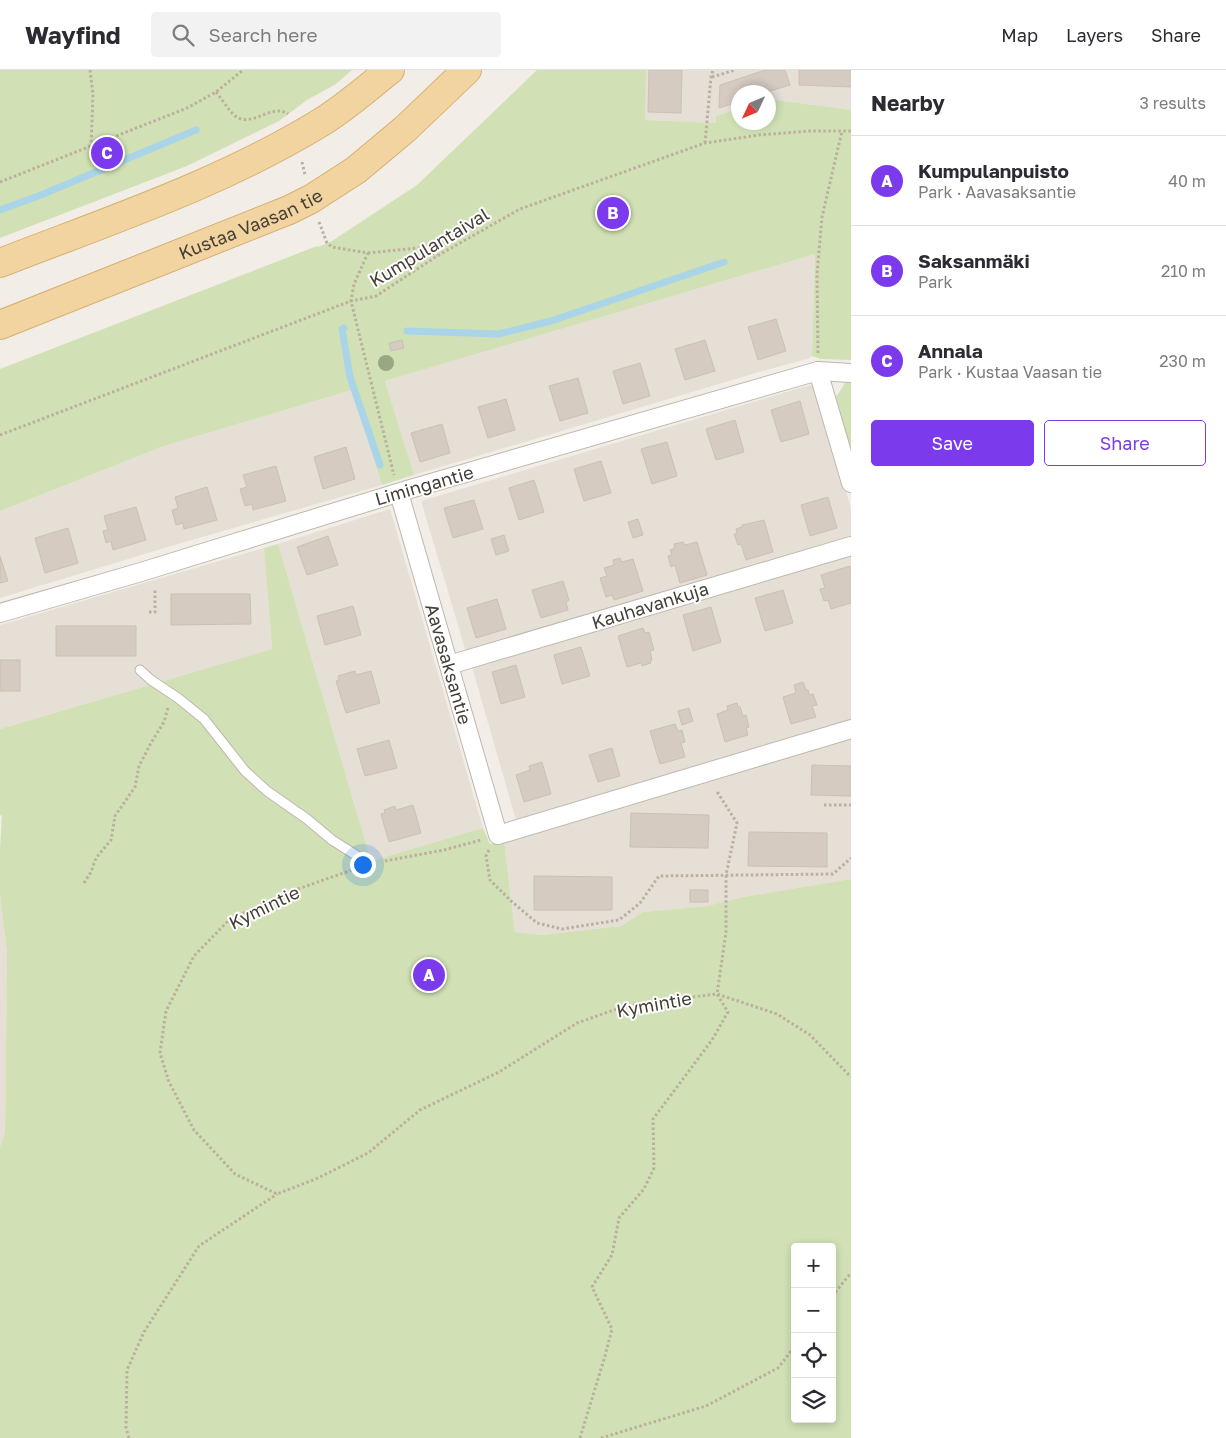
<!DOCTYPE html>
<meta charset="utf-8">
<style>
body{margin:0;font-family:"Golos Text",sans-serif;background:#f2f2f3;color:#2b2b33}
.controls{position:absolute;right:15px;bottom:15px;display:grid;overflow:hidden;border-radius:5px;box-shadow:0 2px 8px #0003}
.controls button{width:45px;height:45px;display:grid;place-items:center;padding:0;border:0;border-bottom:1px solid #e1e1e2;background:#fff;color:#2b2b33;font:25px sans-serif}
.compass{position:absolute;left:731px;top:15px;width:45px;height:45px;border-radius:50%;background:#fff;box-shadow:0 2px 8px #0003;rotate:226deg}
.you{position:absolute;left:362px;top:794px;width:18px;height:18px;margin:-12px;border:4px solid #fff;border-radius:50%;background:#1a73e8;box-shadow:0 0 0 8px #1a73e833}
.badge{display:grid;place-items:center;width:32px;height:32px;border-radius:50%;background:#7c3aed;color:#fff;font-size:16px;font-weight:700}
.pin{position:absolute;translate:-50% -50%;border:2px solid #fff;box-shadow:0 1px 5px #0006}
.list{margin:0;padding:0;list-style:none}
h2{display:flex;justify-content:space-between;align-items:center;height:65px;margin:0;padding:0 20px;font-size:21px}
h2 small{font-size:16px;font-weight:400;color:#7c7c81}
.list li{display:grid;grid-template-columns:32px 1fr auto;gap:15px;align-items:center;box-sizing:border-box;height:90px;padding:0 20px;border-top:1px solid #e1e1e2}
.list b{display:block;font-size:19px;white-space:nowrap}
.list p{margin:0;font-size:16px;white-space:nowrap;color:#7c7c81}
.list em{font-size:16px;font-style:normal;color:#7c7c81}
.actions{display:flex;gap:10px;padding:15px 20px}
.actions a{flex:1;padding:11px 0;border:1px solid #7c3aed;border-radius:5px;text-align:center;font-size:18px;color:#7c3aed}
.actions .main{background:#7c3aed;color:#fff}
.icon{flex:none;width:28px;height:28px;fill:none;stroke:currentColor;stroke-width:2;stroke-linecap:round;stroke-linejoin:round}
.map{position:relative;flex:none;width:851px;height:1368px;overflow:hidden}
header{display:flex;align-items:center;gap:30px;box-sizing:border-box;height:70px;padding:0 25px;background:#fff;border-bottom:1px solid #e1e1e2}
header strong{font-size:24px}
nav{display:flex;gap:28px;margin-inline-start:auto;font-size:18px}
.search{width:350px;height:45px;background:#f2f2f3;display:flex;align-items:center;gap:12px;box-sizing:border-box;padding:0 18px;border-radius:5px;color:#7c7c81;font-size:19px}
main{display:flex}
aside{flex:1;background:#fff}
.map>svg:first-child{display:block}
.residential{fill:#e5dfd6}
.green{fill:#d1e1b5;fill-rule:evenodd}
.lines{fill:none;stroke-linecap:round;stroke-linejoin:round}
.stream{stroke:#aad4e8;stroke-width:7}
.building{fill:#d5cbc1;stroke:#ccc0b2}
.service-casing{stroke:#bfb7ae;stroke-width:11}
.minor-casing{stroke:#bfb7ae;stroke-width:20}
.primary-casing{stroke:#d5af72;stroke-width:30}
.path{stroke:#bcaf9e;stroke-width:3;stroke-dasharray:2.5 2.5;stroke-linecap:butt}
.service{stroke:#fff;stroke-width:9}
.minor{stroke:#fff;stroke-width:18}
.primary{stroke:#f2d4a0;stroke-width:28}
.tree{fill:#98a883}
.labels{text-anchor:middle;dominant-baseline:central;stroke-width:4;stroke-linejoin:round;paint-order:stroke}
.street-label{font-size:18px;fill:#443e37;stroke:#fff}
</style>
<header>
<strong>Wayfind</strong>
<div class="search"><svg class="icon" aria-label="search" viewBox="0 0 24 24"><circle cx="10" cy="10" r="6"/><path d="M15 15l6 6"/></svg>Search here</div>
<nav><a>Map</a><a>Layers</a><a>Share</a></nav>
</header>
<main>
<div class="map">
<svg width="851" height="1368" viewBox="0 0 851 1368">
<rect width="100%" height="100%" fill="#f2eee7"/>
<!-- residential -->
<g class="residential">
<path d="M646,0H851V40L769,29L768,22H738V39L716,46V53L644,50Z"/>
<path d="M815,184L812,286L810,288L759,302L414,405L385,311Z"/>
<path d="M810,315L814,317L851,438V468L466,582L421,431Z"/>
<path d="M352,320L382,415L171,476L0,528V441L164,376Z"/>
<path d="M390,439L483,758L371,791L278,474Z"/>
<path d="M264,478L272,579L0,659V555Z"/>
<path d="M851,485V651L516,750L472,597Z"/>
<path d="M851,667V809L743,827L707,836L643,842L621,856L541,865L515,862L504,770Z"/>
<path d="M0,825L7,883L5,1062L0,1077Z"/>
</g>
<!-- green -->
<g class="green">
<path d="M0,0H352L336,14L307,30L279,51L187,96L0,168Z"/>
<path d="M537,0H646L645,50L716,53V46L738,39V52H768L769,29L851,40V290L821,289L812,286L815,184L385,311L414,405L382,415L352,320L164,376L0,441V299L317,176L318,177L332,171L417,115Z"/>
<path d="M845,313H851V389L835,329Z"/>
<path d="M278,474L371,791L483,758L490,774L504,770L515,862L541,865L621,856L643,842L707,836L743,827L851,809V1368H0V1077L5,1062L7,883L0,825V778L2,746L0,745V659L272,579L264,478ZM795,1177H832V1349H795Z"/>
</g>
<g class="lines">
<!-- stream -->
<g class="stream">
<path d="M0,140L41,125L196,60"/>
<path d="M344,258L342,259L350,307L380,395"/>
<path d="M407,261L499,264L551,251L724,192"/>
</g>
</g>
<!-- building -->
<g class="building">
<path d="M649,0H682L681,43L648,42Z"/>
<path d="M765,0H785L790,15L767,22H738V32L719,38L720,15Z"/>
<path d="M799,0H851V17L799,15Z"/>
<path d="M776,249L786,281L758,290L748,257Z"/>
<path d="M402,270L404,278L391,281L389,273Z"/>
<path d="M705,270L715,301L685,310L675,279Z"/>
<path d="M640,293L650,326L623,334L613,301Z"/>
<path d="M578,308L588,343L560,351L549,316Z"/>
<path d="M506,329L515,360L488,368L478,337Z"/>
<path d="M800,331L809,364L781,372L771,340Z"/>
<path d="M735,350L744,382L716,390L706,359Z"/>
<path d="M442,354L450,383L420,392L411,363Z"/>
<path d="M667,372L677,406L652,414L641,379Z"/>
<path d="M346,377L355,409L323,419L314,387Z"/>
<path d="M601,391L611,423L584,431L574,399Z"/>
<path d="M276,396L286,431L253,440L252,434L245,436L240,419L247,417L243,405Z"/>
<path d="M534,410L544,442L519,450L509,418Z"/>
<path d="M207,417L217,450L184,459L183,453L176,455L172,440L178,438L175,427Z"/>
<path d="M828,427L837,458L810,466L801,435Z"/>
<path d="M474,430L483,459L453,468L444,438Z"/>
<path d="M136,437L146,470L113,480L111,471L106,473L103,461L108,460L104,446Z"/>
<path d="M638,449L643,465L633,468L628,452Z"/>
<path d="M764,450L773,482L746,490L741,474L738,475L734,464L737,463L736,459L742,457V455Z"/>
<path d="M68,458L78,493L45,503L35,468Z"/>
<path d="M504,465L509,481L496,485L491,469Z"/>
<path d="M328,466L338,495L307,505L297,477Z"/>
<path d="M683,472L685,475L697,472L707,505L680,513L675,495L671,497L668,486L672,485L670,480L675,478L674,474Z"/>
<path d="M0,486L8,511L0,513Z"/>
<path d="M620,488L622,492L633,489L643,521L614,530L612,525L606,527L600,508L607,506L604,498L614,495L613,490Z"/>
<path d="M850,496L851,501V533L831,539L828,530L824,531L820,519L825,518L821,505Z"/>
<path d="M563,511L569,530L566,532L568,540L541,548L532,520Z"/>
<path d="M783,520L793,553L765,561L755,528Z"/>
<path d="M171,524H250L251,554L171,555Z"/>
<path d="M497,529L506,559L476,568L467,538Z"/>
<path d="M353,536L361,565L325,575L317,546Z"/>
<path d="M711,537L721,572L693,581L683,545Z"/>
<rect x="56" y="556" width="80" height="30"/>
<path d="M643,558L645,563L649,562L654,580L650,581L652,590L650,591L651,593L642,596L641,593L627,597L618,566Z"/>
<path d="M581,577L590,606L562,614L554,585Z"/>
<rect x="0" y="590" width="20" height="31"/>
<path d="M516,595L525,627L501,634L492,602Z"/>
<path d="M355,601L356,605L371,601L380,633L346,643L336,611L339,610L338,606Z"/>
<path d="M803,612L806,620H808L809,625L813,624L817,635L812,636L816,647L791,654L783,627L796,623L794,615Z"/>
<path d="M737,633L738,637H740L743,646L746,645L749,657L746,658L748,665L725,672L717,644L728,640L727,636Z"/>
<path d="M689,638L693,651L682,655L678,641Z"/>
<path d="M675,654L678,661L682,660L685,672L681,673L685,687L660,694L650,661Z"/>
<path d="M389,670L397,698L365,706L357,679Z"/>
<path d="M612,678L620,706L598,712L589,685Z"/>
<path d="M542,692L551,724L524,732L516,705L530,700L529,696Z"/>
<path d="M812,695L851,696V726L811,725Z"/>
<path d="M413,735L421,763L389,772L381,744L385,743L384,740L395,736L396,740Z"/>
<path d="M631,743L709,745L708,778L630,777Z"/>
<path d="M749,762L827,763V797L748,796Z"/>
<path d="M534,806L612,807V840H534Z"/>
<rect x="690" y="820" width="18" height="12"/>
</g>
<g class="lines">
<!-- service casing -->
<g class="service-casing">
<path id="service" d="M140,600L151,610L178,628L204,649L245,701L267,721L307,749L332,770L370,794"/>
</g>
<!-- minor casing -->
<g class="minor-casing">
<g id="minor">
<path d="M818,301L851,413"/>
<path d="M399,423L498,765L851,659"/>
<path d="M0,543L141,502L410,419L818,301L851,303"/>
<path d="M449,595L851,476"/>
</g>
</g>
<!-- primary casing -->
<g class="primary-casing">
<g id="primary">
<path d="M0,193C108,151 220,114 320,53C345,38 367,18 390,0"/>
<path id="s1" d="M0,255L289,140L311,129L356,100L405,59L467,0"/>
</g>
</g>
<!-- path -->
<g class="path">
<path d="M90,0L93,24L91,76"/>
<path d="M712,7L735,0"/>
<path d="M216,22C222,29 227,38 233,44C250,61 271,32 288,44"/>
<path d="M705,73L711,7L713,0"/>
<path d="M302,92L305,105"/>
<path d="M0,112L187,38L216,22L243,0"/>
<path d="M319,152L327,173L332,177L368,183L354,214L351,231L394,405"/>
<path d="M368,183L418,178L437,185"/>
<path d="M818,283L817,204L822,147L842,61"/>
<path d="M0,365L351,231L376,226L437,186L520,139L705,73L759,65L810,61H851"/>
<path d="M149,542H155V518"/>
<path d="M824,735H851"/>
<path d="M489,780L486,786L490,810L511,831L537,853L562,859L619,850L640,833L659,806L833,804L851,788"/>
<path d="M385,791L444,780L481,770"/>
<path d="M352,800L295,820L230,849L194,886L166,941L160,983L169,1012L194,1060L235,1104L277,1124L318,1108L368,1083L420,1040L499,1002L577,953L628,935L717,924L777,944L810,965L851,1007"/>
<path d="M84,813L91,802L96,788L111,770L115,746L135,717L139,696L151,673L164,652L168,638"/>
<path d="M832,1226L851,1203"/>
<path d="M129,1368L126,1358L127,1300L144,1262L199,1176L277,1124"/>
<path d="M580,1368L605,1286L612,1259L592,1217L612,1185L619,1148L644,1119L654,1098L653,1049L712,970L728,942L717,924L726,862V805L737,753L716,720"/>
<path d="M601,1368L706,1336L778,1298L795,1276"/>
</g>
<!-- service -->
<use href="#service" class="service"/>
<!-- minor -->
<use href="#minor" class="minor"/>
<!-- primary -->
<use href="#primary" class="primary"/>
</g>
<!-- trees -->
<circle class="tree" cx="386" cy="293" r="8"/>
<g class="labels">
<!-- street labels -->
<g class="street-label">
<text stroke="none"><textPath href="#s1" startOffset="270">Kustaa Vaasan tie</textPath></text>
<text transform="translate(429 177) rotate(-31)">Kumpulantaival</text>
<text transform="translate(424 415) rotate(-16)">Limingantie</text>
<text transform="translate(650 535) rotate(-17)">Kauhavankuja</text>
<text transform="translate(449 594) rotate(74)">Aavasaksantie</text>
<text transform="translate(264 837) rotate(-26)">Kymintie</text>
<text transform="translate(654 934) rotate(-10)">Kymintie</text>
</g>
</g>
</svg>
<div class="controls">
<button>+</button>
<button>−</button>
<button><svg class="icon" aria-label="locate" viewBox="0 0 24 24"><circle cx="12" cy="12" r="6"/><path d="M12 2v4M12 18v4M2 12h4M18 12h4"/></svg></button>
<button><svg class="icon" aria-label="layers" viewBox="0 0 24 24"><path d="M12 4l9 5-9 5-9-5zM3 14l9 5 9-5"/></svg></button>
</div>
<svg class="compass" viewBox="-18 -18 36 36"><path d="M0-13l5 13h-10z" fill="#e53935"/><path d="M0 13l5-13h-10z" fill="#7c7c81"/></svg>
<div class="you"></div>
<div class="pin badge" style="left:429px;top:905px">A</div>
<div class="pin badge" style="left:613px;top:143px">B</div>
<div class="pin badge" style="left:107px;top:83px">C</div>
</div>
<aside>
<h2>Nearby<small>3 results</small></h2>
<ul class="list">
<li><span class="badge">A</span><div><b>Kumpulanpuisto</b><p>Park · Aavasaksantie</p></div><em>40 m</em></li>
<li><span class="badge">B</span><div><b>Saksanmäki</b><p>Park</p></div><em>210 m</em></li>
<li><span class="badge">C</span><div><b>Annala</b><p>Park · Kustaa Vaasan tie</p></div><em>230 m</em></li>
</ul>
<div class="actions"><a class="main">Save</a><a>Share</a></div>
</aside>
</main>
